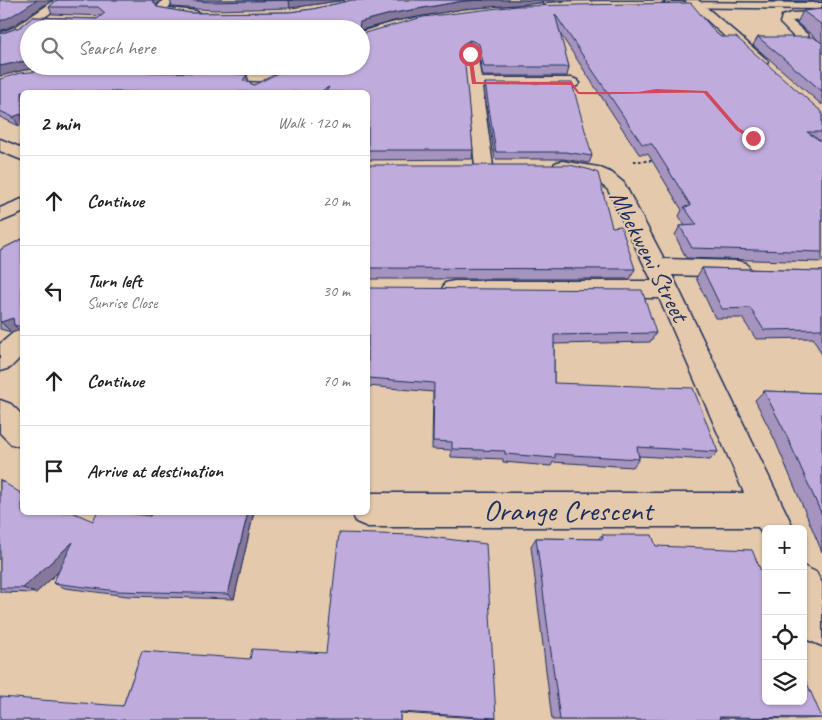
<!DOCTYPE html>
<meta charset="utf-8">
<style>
body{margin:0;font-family:Caveat,sans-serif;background:#f2f2f2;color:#202124}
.controls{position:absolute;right:15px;bottom:15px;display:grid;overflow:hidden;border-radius:8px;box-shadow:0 1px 4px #0004}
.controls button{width:45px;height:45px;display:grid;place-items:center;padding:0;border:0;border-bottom:1px solid #e0e0e0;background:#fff;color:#202124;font:25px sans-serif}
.stop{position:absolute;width:15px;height:15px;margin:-11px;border:4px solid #d1495b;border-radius:50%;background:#fff}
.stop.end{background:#d1495b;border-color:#fff;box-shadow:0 1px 5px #0008}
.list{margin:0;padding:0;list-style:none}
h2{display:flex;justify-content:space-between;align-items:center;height:65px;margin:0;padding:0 20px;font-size:21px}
h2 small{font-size:16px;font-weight:400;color:#757577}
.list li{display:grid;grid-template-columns:32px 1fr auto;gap:15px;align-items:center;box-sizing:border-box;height:90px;padding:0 20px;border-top:1px solid #e0e0e0}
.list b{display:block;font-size:19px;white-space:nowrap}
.list p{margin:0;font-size:16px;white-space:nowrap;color:#757577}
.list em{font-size:16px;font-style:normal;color:#757577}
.icon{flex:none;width:28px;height:28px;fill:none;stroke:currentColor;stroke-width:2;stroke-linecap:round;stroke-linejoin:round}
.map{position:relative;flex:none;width:822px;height:720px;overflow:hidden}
.search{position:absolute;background:#fff;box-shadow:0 1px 4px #0004;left:20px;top:20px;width:350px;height:55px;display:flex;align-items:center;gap:12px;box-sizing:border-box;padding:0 18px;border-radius:28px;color:#757577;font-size:19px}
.panel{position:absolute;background:#fff;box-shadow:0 1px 4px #0004;left:20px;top:90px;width:350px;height:425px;border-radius:8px}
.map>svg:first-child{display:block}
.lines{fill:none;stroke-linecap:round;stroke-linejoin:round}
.minor-casing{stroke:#1b2f5e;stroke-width:3}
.major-casing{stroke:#1b2f5e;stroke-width:3}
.path-far1{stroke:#1b2f5e;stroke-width:1;stroke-dasharray:2 2;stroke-linecap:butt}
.path{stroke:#1b2f5e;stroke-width:2;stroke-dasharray:2.5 2.5;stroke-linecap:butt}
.minor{fill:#e5c9ac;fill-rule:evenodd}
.major{fill:#e5c9ac;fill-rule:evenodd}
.wall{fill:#a594bd;stroke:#1b2f5e}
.shaded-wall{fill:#86789a;stroke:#1b2f5e}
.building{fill:#c0acdc;stroke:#1b2f5e}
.route{fill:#d1495b}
.labels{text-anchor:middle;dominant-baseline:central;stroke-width:4;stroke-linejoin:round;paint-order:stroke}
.street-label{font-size:25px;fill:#1b2f5e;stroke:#e5c9ac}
.near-street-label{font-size:30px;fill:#1b2f5e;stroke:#e5c9ac}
</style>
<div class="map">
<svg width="822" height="720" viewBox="0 0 822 720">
<rect width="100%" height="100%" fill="#e5c9ac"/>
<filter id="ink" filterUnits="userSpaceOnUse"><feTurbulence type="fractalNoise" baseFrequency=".02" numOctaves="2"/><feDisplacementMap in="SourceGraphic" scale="10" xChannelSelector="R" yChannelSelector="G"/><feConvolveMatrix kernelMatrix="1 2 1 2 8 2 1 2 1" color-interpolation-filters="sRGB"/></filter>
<g filter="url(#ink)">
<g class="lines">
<!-- minor casing -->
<g class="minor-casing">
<g id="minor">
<path d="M55,0H68L23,33L0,42V33L15,27Z"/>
<path d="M163,0H175L168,8L196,11L202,15C193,24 171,16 160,13L156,8Z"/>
<path d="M667,2L822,3V9L663,7L661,5L663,3Z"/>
<path d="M539,3L545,6L543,8L449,17L407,26L361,40V32C419,13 478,5 539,3Z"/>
<path d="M816,12L820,13L822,16L820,19L792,21L808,35L809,38L808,41H798L780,23L782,16L792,13Z"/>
<path d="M470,50L477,54L481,78H572L577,80L580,83L577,86L572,88H482L493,166L491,170L484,172L477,170L475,166L463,54Z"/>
<path d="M210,71L271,74L276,75L278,78L276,81L271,82L205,78L203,75L205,72Z"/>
<path d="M0,139L22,148V160L0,151Z"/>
<path d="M562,161L598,167L612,173L624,183L664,259L738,261L746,263L750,269L746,275L738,277L672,275L794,529H766V542L758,527H368L356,522L352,512H368V493H744L659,298L454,297L445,295L442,289L445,283L454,281H652L608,190C590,173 577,176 555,171L553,167L555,163Z"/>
<path d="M22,199V213L0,222V208Z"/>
<path d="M22,330V356L10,368L0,371V344L13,333Z"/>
<path d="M0,400L11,404L22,415V447L11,444L0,433Z"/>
<path d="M803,566L816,572L822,583V646L808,640L803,629Z"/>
</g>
</g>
<!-- major casing -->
<g class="major-casing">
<path id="major" d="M685,0H698L766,59L768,62L766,65H756Z"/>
</g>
<!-- path-far1 -->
<path class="path-far1" d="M590,0L595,6"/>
<!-- path -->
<path class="path" d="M634,161H655"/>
<!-- minor -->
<use href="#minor" class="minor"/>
<!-- major -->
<use href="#major" class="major"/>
</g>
<!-- wall -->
<g class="wall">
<path d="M57,0H161L156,6L157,7L190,13L289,12L313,9L352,0H680L566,1L463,9L394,21L361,30V29H29V66H280L270,72L47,68L24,70L0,76V34L20,27L33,17L97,19L102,16L52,14L49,7Z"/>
<path d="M170,0H345L290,8L214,10L172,7Z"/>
<path d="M769,0H822V2L770,1Z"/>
<path d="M516,6L716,33L822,112V141H821L822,142V262L686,258L675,235L680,226H685L679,216L682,210L648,154H639L559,32L569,67L567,76H483L478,52L469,48L463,52L473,150L472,159L368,160V92H22V125L19,126L0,117V79L247,75L249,82L254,85Z"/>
<path d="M822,6V105L753,45L758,37L818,40L797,23L803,11L820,9Z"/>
<path d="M485,83L592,156L589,163L563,159H495L484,90Z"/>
<path d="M368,165L612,227L635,269L630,279H368Z"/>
<path d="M22,239V334L19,330L11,332L0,329V250Z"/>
<path d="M702,268L822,271V355L813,338L756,339L742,318H715L696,278Z"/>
<path d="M368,288L656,333L650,342L554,344V383L718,452L710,460L639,456V459L633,467L553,462L551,466L503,462V459L451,457V450L432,449L433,392L368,386Z"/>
<path d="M764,391L822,393V552L774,438L755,400Z"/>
<path d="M0,479L22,512L93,521L150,516L152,512H254L234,599L127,596L65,588L53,583L59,571L36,593L0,592Z"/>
<path d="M602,535L656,546L822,718L801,719L719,718L720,720H552L531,546L536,538L598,539Z"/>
<path d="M142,651L496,718L492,719L400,713V720H0L123,706Z"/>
</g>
<!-- shaded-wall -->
<g class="shaded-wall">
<path d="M37,0H52L14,25L0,31V21Z"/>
<path d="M151,0H161L154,8Z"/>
<path d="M293,0H345L290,8L289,1Z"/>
<path d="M484,0H566V1L463,9L394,21L361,30V29H359L360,22L394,13L463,1Z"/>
<path d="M470,40L469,48L462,52L463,44Z"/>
<path d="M29,61V66H46L47,68L24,70L0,76V66L19,62Z"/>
<path d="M268,66H280L270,72Z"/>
<path d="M247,75L249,83L243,80Z"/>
<path d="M329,87V92H320Z"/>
<path d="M21,114L22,117V125L19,126L13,117Z"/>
<path d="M13,318L14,325L19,330L11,332L1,322Z"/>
<path d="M248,512H254L234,599L228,594Z"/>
<path d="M73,542L83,548L36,593L23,588Z"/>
</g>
<!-- building -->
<g class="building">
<path d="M0,0H37L10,17L0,21Z"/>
<path d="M57,0H152L157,7L190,13L289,12L313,9L352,0H484L463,1L394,13L360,22L359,29H29V61L19,62L0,66V34L20,27L33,17L97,19L105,13L98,7H49Z"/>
<path d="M182,0H293L212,2Z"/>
<path d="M691,3L716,33L721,37H736L822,112V132H807L822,142V252L692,248L680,226L697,225L684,207L691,206L652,144H642L555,14L569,67H484L479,44L470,40L463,44L473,150H368V92H326L329,87L320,92H22V115L21,114L13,117L0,111V79L20,73L42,71L231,73L247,75L243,80L254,85L292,66H361V34L423,17L516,6Z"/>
<path d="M822,9V25L803,11Z"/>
<path d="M758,37H813L822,43V91Z"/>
<path d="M485,83H572L592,156L565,152H496Z"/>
<path d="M368,165H570L591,170L598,173L612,227L621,226L635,269L368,268Z"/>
<path d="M22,239V327L14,325L13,318L1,322L0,321V250Z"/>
<path d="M702,268L822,271V329L764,330L750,308L722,309Z"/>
<path d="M368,288L642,290L656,333L554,335V383L693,388L718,452L637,447L639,459L555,454V458L505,454V451L452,449V442L433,441L434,383L368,378Z"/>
<path d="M764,391L822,393V515L784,430Z"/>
<path d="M0,480L22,494V512H72L93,521L97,512H120L150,516L152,512H248L228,594L117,591L53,583L73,542L23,588H0Z"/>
<path d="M339,533L415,535L486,544L496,718L400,712V720H0V697L123,706L142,651L250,659L252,649L326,653Z"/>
<path d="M602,535H652L656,546L752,550L766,583V701H803V674L822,718L719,717L720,720H560L536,538L603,539Z"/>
</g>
</g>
<!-- route -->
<path class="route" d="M470,52L472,54L476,82H572L579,92H638L656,89L707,91L739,128L756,138L752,140L736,130L704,93C662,92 620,95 578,94L571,85L472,84L468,54Z"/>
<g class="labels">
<!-- street labels -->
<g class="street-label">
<text transform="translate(649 256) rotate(63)">Mbekweni Street</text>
</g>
<!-- near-street labels -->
<g class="near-street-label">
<text x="568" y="510">Orange Crescent</text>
</g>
</g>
</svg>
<div class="controls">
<button>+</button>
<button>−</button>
<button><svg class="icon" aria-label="locate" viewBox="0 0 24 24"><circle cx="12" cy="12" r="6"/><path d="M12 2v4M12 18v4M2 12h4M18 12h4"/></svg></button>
<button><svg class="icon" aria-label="layers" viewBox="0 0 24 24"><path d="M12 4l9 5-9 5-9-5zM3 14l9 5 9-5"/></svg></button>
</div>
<div class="stop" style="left:470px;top:54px"></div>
<div class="stop end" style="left:753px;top:138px"></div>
<div class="search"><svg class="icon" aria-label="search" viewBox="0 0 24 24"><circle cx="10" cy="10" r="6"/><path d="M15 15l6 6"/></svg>Search here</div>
<section class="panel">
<h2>2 min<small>Walk · 120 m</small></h2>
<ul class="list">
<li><svg class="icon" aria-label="ahead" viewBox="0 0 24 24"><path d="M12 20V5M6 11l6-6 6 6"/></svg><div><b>Continue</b></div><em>20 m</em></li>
<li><svg class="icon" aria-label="left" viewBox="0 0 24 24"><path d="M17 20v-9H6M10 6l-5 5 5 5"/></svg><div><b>Turn left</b><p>Sunrise Close</p></div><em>30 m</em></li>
<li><svg class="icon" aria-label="ahead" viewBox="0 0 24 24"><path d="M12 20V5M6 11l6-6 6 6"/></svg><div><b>Continue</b></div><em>70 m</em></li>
<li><svg class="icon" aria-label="arrive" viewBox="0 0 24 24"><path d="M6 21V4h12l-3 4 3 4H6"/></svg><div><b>Arrive at destination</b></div></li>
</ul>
</section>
</div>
